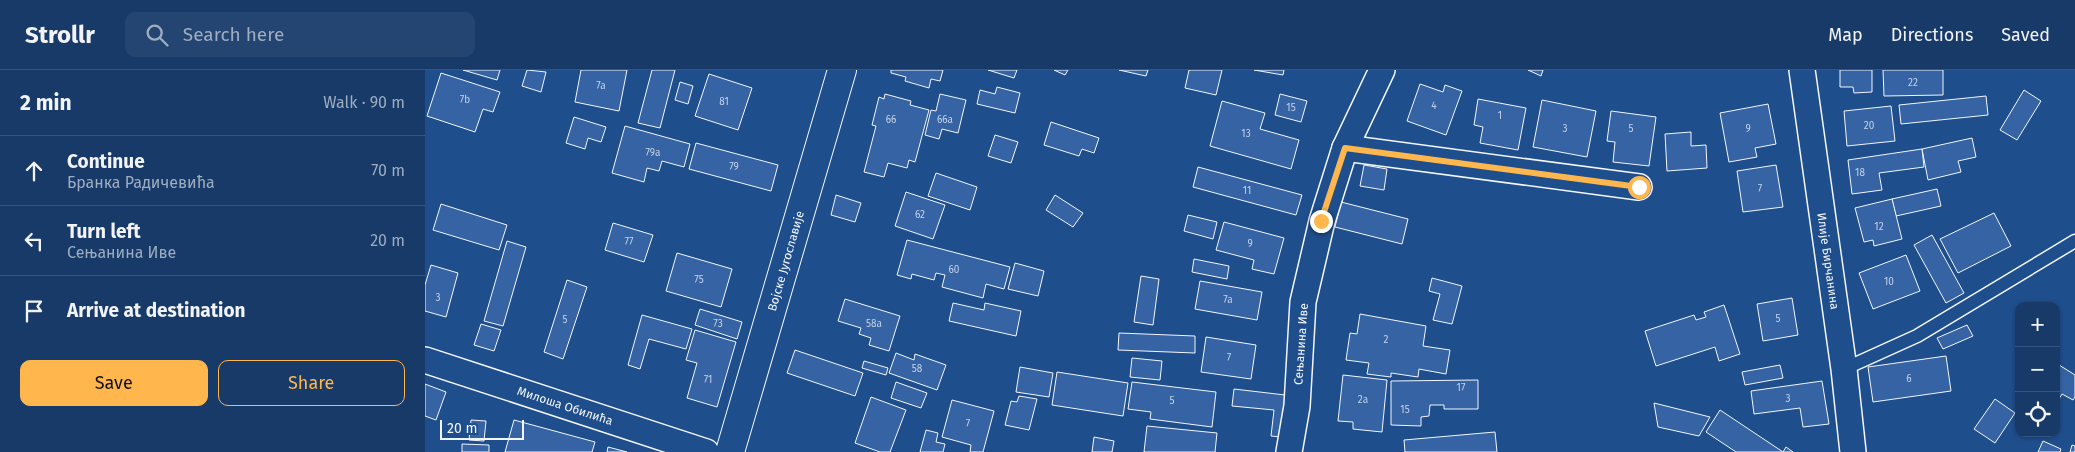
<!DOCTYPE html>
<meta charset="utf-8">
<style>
body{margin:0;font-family:"Fira Sans",sans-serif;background:#244571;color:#f1f3f6}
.controls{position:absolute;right:15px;bottom:15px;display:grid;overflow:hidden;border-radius:10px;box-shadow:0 1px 4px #0004}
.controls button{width:45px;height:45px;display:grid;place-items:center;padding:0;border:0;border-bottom:1px solid #36547d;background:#173a69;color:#f1f3f6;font:25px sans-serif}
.scale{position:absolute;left:15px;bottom:12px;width:84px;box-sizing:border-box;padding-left:5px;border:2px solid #f2f6ff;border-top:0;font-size:14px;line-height:18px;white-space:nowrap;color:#f2f6ff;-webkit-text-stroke:4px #1f4e8c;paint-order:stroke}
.stop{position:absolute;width:15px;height:15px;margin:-11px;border:4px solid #ffb74d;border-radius:50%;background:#fff}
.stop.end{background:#ffb74d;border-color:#fff;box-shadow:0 1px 5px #0008}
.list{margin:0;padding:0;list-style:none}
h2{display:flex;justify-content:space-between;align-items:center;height:65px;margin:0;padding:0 20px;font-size:21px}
h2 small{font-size:16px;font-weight:400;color:#9eadc0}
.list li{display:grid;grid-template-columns:32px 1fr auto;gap:15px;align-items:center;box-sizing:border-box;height:70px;padding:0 20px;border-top:1px solid #36547d}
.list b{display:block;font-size:19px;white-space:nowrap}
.list p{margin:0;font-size:16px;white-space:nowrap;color:#9eadc0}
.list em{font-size:16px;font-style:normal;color:#9eadc0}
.actions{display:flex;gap:10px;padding:15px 20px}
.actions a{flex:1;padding:11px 0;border:1px solid #ffb74d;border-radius:10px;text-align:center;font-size:18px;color:#ffb74d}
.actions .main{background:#ffb74d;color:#111}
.icon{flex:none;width:28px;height:28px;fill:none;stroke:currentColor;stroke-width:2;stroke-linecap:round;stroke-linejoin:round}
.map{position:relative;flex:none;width:1650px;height:382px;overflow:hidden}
header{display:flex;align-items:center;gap:30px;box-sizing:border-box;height:70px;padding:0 25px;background:#173a69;border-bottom:1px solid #36547d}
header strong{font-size:24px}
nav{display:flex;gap:28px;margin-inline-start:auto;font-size:18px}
.search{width:350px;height:45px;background:#244571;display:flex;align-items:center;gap:12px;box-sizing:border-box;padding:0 18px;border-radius:10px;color:#9eadc0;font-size:19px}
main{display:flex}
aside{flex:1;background:#173a69}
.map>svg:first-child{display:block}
.building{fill:#3563a3;stroke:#f2f6ff}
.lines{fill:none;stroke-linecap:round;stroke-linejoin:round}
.lane-casing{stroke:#f2f6ff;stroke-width:15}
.street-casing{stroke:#f2f6ff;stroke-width:28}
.secondary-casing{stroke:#f2f6ff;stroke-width:30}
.lane{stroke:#1f4e8c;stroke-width:12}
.street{stroke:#1f4e8c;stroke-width:25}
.secondary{stroke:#1f4e8c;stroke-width:28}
.route{stroke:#ffb74d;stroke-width:6}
.labels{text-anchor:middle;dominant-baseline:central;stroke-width:4;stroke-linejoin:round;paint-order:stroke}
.number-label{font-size:10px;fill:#c3d1e8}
.street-label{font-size:12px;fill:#f2f6ff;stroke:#1f4e8c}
</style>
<header>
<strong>Strollr</strong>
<div class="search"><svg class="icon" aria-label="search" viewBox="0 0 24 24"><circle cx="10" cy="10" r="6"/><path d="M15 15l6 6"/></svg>Search here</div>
<nav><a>Map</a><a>Directions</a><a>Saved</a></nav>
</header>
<main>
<aside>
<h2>2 min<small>Walk · 90 m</small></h2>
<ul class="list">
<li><svg class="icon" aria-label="ahead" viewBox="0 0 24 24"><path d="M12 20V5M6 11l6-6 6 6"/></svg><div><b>Continue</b><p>Бранка Радичевића</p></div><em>70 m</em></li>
<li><svg class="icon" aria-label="left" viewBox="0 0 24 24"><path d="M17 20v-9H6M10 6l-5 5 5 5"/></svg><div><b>Turn left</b><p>Сењанина Иве</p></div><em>20 m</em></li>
<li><svg class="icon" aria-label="arrive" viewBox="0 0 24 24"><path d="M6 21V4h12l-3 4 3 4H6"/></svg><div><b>Arrive at destination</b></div></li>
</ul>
<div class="actions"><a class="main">Save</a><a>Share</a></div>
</aside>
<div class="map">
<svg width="1650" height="382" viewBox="0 0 1650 382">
<rect width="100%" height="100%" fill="#1f4e8c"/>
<!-- building -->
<g class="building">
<path d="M38,0H75L72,10Z"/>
<path d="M102,0L121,2L116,22L97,16Z"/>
<path d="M156,0H202L194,41L150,32Z"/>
<path d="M227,0H250L235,58L213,53Z"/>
<path d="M466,0H518L515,11L506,9L504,18L480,11L481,7L466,3Z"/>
<path d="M563,0H592L589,8Z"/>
<path d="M629,0H643L640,5Z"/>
<path d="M694,0H723L721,6Z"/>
<path d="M764,0H797L791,25L760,18Z"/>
<path d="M829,0H859L858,5Z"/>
<path d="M1103,0H1118L1116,6Z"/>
<path d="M1415,0H1447V22L1429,23L1428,17H1415Z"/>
<path d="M1458,0H1518V25L1459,26Z"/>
<path d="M16,3L75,22L68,42L58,39L50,62L2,46Z"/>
<path d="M284,4L327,18L313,60L270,46Z"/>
<path d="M255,12L268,16L263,34L250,30Z"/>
<path d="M995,14L1018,22L1020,15L1037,21L1021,65L982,51Z"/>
<path d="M572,17L595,23L590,43L552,34L555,20L570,24Z"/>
<path d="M1599,20L1616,31L1592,70L1575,60Z"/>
<path d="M460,24L486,31L485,35L504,40L490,92L484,90L482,98L463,93L459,107L439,102L451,56L447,55L454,27L459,29Z"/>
<path d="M515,24L541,30L533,63L517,59L514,69L500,65L506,40L511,41Z"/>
<path d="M855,24L882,31L876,52L850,45Z"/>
<path d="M1561,26L1563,45L1476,54L1474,35Z"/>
<path d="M1053,29L1101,38L1093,80L1055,73L1058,57L1049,55Z"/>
<path d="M1117,30L1171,41L1162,87L1108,77Z"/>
<path d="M797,31L840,43L835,59L874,70L866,99L785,76Z"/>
<path d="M1343,34L1351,74L1330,78L1332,87L1304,92L1295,43Z"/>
<path d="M1466,36L1470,71L1422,76L1419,41Z"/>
<path d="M1186,41L1231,47L1224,96L1188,92L1190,72L1182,71Z"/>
<path d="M149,47L181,57L176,72L163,68L160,79L141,73Z"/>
<path d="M626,52L674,68L669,83L657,79L654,86L619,75Z"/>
<path d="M200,56L265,74L259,97L237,91L234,101L222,98L219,112L187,103Z"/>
<path d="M1266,62V76L1281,75L1282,98L1242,101L1240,64Z"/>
<path d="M570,65L593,72L586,93L563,86Z"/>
<path d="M1547,68L1551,87L1533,91L1536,102L1503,110L1497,79Z"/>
<path d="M271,73L353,95L346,121L264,99Z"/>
<path d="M1497,79L1499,97L1454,103L1457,120L1427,124L1423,90Z"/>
<path d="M939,95L962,99L959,120L935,116Z"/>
<path d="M1351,95L1358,137L1318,142L1312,101Z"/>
<path d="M773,97L877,125L871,145L768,117Z"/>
<path d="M511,103L552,117L545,140L503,126Z"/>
<path d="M1512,119L1516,136L1471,146L1467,129Z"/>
<path d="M481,122L520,135L508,169L470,156Z"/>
<path d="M411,125L436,133L430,152L406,145Z"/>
<path d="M630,125L658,143L648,157L621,140Z"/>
<path d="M1467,129L1477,169L1449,176L1448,170L1439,172L1430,138Z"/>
<path d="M916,132L983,149L977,174L910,157Z"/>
<path d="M16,134L82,155L74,180L8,160Z"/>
<path d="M1569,143L1586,176L1533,203L1515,169Z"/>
<path d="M763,145L792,152L788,169L759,161Z"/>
<path d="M799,152L859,168L849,204L827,199L829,190L791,180Z"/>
<path d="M188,153L228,165L219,192L180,180Z"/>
<path d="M1507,165L1539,223L1521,233L1489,175Z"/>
<path d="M482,170L585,197L579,219L561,214L558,228L517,217L520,205L511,203L509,210L487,204L486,209L472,205Z"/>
<path d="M82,171L101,177L78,256L59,251Z"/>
<path d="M252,183L307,199L296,237L241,221Z"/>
<path d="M1481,185L1495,221L1448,239L1434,203Z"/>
<path d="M769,189L804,196L802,209L767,202Z"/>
<path d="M590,193L619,201L613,226L583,219Z"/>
<path d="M6,195L33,203L21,247L0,241V215Z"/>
<path d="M716,206L734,209L728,255L709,252Z"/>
<path d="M1007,208L1037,216L1027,254L1008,250L1015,224L1004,221Z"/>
<path d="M142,210L162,217L138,289L119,282Z"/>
<path d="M775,211L837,222L832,250L770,239Z"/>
<path d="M1367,228L1373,265L1338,271L1332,234Z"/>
<path d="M420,229L475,246L464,281L444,275L446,268L434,264L436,258L413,251Z"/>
<path d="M528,233L559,240L560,233L596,241L591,266L524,251Z"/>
<path d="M1299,235L1315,284L1294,291L1290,277L1231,296L1220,261L1269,245L1271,250L1281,247L1279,242Z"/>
<path d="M275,239L317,252L312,269L270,255Z"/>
<path d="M935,244L1001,256L998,276L1025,280L1021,304L994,299L993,307L966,303V307L942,304L944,293L921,290L925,263L932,264Z"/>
<path d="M217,245L267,259L261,279L224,269L215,299L203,295Z"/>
<path d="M56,254L76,260L69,281L49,275Z"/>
<path d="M1542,255L1548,266L1518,279L1512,268Z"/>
<path d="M270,260L311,272L292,337L262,328L272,293L261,290Z"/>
<path d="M694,263L770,266V283L693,280Z"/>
<path d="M781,267L831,275L826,309L776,302Z"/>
<path d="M370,280L438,303L430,326L362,303Z"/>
<path d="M471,283L489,290L490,284L521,295L512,320L464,303Z"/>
<path d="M1521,286L1526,321L1448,332L1443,297Z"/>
<path d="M707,288L737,291L735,310L705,307Z"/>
<path d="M439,291L463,298L461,305L437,298Z"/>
<path d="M1631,293L1650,305V327L1648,330L1637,324L1634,329L1631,327Z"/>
<path d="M1355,295L1358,308L1320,315L1317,302Z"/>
<path d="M595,297L628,303L624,327L591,322Z"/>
<path d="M632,302L703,313L698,346L627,335Z"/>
<path d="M918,305L962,310L957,362L928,359V352L913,351Z"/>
<path d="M1053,310V339H1019V335H1005L1004,346L996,347V356L966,355V311Z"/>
<path d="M1397,311L1404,354L1378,357L1375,338L1329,344L1326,321Z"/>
<path d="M471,312L502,323L496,338L466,328Z"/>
<path d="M707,312L791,322L787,357L725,349L726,342L703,339Z"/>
<path d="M0,314L21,322L11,350L0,346Z"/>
<path d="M809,319L860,325L855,367L846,366L849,340L807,336Z"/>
<path d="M594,326L612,329L604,360L580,355L586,331L592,332Z"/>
<path d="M446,327L481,340L465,382H455L430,373Z"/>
<path d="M1570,329L1590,343L1570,373L1549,359Z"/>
<path d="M527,330L569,341L558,382H545L546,375L517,367Z"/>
<path d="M1229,333L1285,347L1274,366L1233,357Z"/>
<path d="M1295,340L1358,382H1311L1281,362Z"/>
<path d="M46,350L61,351L59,371L44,370Z"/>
<path d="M89,350L170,372L167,382H80Z"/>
<path d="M722,356L792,363L790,382H719Z"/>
<path d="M501,360L513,363L511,372L520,374L518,382H495Z"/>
<path d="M1070,362L1072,382H980L979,370Z"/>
<path d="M669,367L689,371L687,382H667Z"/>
<path d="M1618,371L1636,379L1635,382H1613Z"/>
<path d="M37,374L64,375V382H37Z"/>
<path d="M1647,375L1650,376V382H1645Z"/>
<path d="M183,377L202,382H182Z"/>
<path d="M1361,377L1368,382H1358Z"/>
</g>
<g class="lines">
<!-- lane casing -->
<g class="lane-casing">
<path id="lane" d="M1419,299L1492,266L1650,171"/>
</g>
<!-- street casing -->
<g class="street-casing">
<g id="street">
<path d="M1377,0L1419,299L1428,382"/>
<path d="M920,78L1214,117"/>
<path d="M0,290L281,382"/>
<path d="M864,382L872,336L878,232L897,151L920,78L957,0"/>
</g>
</g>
<!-- secondary casing -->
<g class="secondary-casing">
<path id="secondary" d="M305,382L417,0"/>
</g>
<!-- lane -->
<use href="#lane" class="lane"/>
<!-- street -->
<use href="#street" class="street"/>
<!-- secondary -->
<use href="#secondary" class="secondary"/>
</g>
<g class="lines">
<!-- route -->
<path class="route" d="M896,151L920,78L1214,117"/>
</g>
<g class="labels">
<!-- number labels -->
<g class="number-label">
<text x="1488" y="13">22</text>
<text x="176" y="16">7a</text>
<text x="40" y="30">7b</text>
<text x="299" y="32">81</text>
<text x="1009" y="36">4</text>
<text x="866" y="38">15</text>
<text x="1075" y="46">1</text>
<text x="466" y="50">66</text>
<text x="520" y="50">66a</text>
<text x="1444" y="56">20</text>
<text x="1140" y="59">3</text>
<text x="1206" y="59">5</text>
<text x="1323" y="59">9</text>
<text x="821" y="64">13</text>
<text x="228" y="83">79a</text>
<text x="309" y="97">79</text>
<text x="1435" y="103">18</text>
<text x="1335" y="119">7</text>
<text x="822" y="121">11</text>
<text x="495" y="145">62</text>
<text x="1454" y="157">12</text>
<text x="204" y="172">77</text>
<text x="825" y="174">9</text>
<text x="529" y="200">60</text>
<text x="274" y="210">75</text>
<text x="1464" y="212">10</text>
<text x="13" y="228">3</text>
<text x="803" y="230">7a</text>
<text x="1353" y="249">5</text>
<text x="140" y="250">5</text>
<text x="293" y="254">73</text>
<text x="449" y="254">58a</text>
<text x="961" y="270">2</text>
<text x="804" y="288">7</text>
<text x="492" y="299">58</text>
<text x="1484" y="309">6</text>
<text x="283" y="310">71</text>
<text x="1036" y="318">17</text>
<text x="1363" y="329">3</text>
<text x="938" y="330">2a</text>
<text x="747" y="331">5</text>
<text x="980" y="340">15</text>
<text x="543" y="354">7</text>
</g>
<!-- street labels -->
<g class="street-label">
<text transform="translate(361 191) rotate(-74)">Војске Југославије</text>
<text transform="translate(1403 191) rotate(82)">Илије Бирчанина</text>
<text transform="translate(876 274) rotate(-86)">Сењанина Иве</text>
<text transform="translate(140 336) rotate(18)">Милоша Обилића</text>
</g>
</g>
</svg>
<div class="controls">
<button>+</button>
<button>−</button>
<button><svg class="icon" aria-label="locate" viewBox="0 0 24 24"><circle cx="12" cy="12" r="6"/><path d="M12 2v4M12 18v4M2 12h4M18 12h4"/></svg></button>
</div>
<div class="scale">20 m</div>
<div class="stop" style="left:1214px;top:117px"></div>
<div class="stop end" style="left:896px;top:151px"></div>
</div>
</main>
